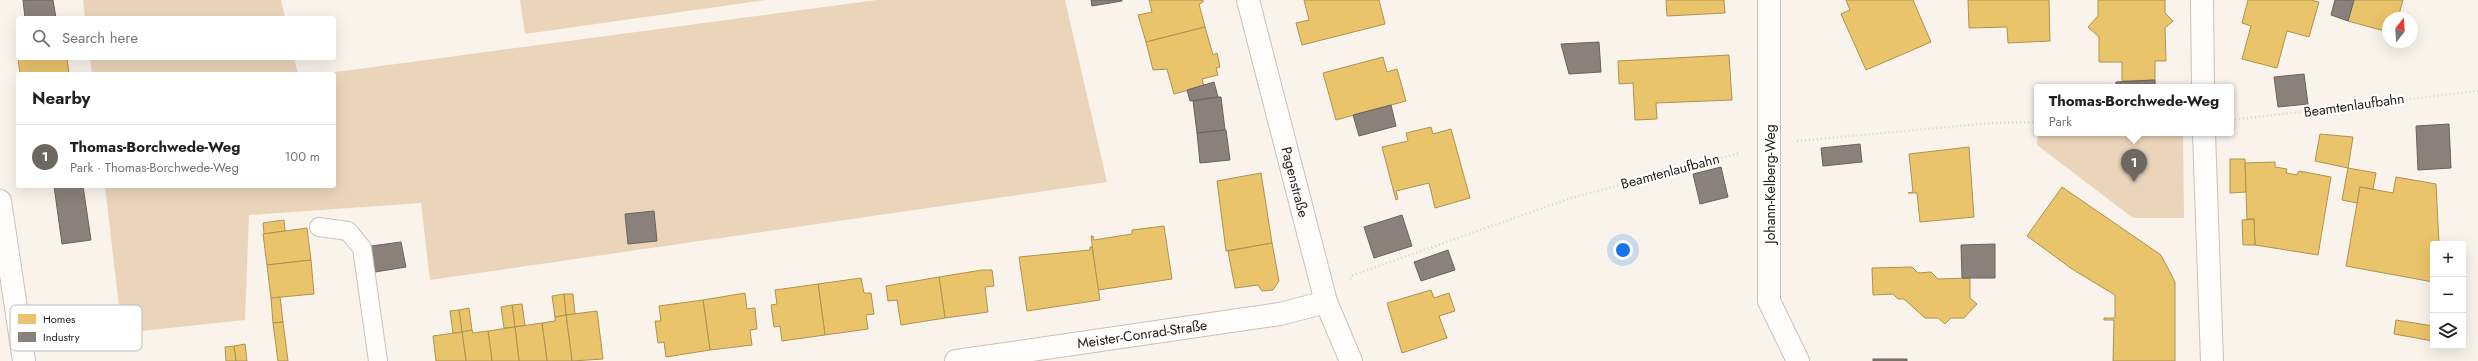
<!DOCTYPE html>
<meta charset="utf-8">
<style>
body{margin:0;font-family:Jost,sans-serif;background:#f6f6f6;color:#202124}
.controls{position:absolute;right:12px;bottom:12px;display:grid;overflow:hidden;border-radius:4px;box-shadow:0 4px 16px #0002}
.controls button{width:36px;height:36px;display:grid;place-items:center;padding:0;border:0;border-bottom:1px solid #e0e0e0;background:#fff;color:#202124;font:20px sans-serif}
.compass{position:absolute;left:2382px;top:12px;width:36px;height:36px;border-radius:50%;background:#fff;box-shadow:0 4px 16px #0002;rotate:17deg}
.you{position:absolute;left:1623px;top:250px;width:14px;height:14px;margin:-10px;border:3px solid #fff;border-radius:50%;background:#1a73e8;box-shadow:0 0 0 6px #1a73e833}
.badge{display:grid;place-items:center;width:26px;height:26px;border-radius:50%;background:#6c6761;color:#fff;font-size:13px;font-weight:700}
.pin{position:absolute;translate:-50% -33px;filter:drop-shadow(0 1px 2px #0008)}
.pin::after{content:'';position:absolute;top:21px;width:14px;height:12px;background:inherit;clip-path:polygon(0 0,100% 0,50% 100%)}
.popup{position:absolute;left:2034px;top:84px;width:200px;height:52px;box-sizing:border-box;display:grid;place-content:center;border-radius:4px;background:#fff;filter:drop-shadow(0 1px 3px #0005);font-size:13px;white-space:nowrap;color:#757577}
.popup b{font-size:15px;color:#202124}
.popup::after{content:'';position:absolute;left:50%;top:100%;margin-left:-8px;border:8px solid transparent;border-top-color:#fff}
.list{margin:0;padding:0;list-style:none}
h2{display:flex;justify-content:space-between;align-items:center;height:52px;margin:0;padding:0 16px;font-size:17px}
h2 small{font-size:13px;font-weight:400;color:#757577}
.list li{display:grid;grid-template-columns:26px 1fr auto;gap:12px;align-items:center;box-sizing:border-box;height:64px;padding:0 16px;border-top:1px solid #e0e0e0}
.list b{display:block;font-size:15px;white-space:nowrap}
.list p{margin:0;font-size:13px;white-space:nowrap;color:#757577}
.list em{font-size:13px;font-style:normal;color:#757577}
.icon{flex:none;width:22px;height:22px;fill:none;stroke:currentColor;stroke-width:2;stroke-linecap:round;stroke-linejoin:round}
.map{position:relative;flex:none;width:2478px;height:361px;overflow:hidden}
.search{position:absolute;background:#fff;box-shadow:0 4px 16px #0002;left:16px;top:16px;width:320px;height:44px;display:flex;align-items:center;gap:10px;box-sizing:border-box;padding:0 14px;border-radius:4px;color:#757577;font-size:15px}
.panel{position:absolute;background:#fff;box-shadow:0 4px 16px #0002;left:16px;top:72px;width:320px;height:116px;border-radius:4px}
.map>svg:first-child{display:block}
.green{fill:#ead5ba}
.homes{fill:#e9c46a;stroke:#ad9251}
.industry{fill:#8a817c;stroke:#6a635d}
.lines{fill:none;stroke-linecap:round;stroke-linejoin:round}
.lane-casing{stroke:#c7c2bc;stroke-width:20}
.street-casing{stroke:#c7c2bc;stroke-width:24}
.path{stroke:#d4d3d0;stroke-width:2.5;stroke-dasharray:1 3;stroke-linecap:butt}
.lane{stroke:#fefdfc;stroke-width:18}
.street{stroke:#fefdfc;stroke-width:22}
.labels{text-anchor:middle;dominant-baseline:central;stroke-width:4;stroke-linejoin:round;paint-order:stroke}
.street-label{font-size:14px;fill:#201c16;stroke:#fff}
.key{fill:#fff;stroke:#bcbbb9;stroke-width:1}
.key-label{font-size:11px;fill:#201c16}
</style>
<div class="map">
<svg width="2478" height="361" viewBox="0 0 2478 361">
<rect width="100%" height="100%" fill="#f9f3ec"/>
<!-- green -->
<g class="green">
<path d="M83,0H281L285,18H85Z"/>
<path d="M520,0H765L525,34Z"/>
<path d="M877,0H1065L1107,182L430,280L421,203L249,215L245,320L122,333L105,186H334V74H321Z"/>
<path d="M90,58H294L298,74H92Z"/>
<path d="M2038,133H2183L2184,218H2133L2037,145Z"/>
</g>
<!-- homes -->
<g class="homes">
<path d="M1149,0H1203V2L1199,4L1205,27L1146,42L1138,15L1152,12Z"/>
<path d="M1304,0H1379L1385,24L1302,45L1296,23L1309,20Z"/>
<path d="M1666,0H1724L1725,13L1667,16Z"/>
<path d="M1846,0H1913L1931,42L1866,70L1841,14L1850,10Z"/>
<path d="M1968,0H2049L2050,41L2008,43L2007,27L1969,28Z"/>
<path d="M2098,0H2165V13L2173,21L2165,28L2166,61H2155V80L2122,81V62H2099V37L2088,27L2098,16Z"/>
<path d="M2248,0H2311L2319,2L2309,37L2287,31L2277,68L2242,59L2251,26L2242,23Z"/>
<path d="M2354,0H2403L2398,18H2388V32L2348,21Z"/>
<path d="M1205,27L1213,55L1217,53L1220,67L1216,68L1218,75L1202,79L1204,86L1174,94L1167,69L1153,70L1146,42Z"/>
<path d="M1729,55L1732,100L1656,103L1657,119L1635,120L1633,83L1619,84L1618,61Z"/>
<path d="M1383,57L1387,72L1397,69L1406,101L1336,120L1323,73Z"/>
<path d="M18,58H67L69,74H20Z"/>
<path d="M1431,127L1433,134L1451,129L1470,198L1435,208L1429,183L1396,191L1398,199L1396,200L1382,147L1408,141L1406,133Z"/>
<path d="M2320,134L2353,137L2348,168L2315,161Z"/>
<path d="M1969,147L1974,217L1920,222L1917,193H1908L1913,192L1909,154Z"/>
<path d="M2230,159H2245L2246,192L2230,193Z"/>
<path d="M2275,162V167L2287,169L2286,173L2297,175L2299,171L2331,177L2318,255L2255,245L2254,219H2247L2245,163Z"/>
<path d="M2348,168L2376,173L2373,189L2360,187L2357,203L2342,200Z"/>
<path d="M1261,173L1272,243L1226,251L1217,181Z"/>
<path d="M2396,177L2436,184L2439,244H2433V282L2346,266L2360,187L2393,193Z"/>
<path d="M2062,187L2161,255L2175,282V361H2113L2114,320H2104V318H2115V295L2072,269L2027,236Z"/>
<path d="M2254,219L2255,245H2243L2242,220Z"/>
<path d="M284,220L285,231L264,234L263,223Z"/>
<path d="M1164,226L1172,279L1098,290L1091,236H1093L1094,240L1132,234V230Z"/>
<path d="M307,228L311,260L267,265L263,234Z"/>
<path d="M1272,243L1279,281L1273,290L1262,291L1258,285L1235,288L1228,251Z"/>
<path d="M1090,247H1092L1100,300L1027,311L1019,257L1090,250Z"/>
<path d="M311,260L314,294L271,298L267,265Z"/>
<path d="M1912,267L1918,273L1931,272L1938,279L1970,278V298L1977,304L1964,318H1951L1945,324L1938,318H1925L1904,299H1898L1893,294L1873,295L1872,268Z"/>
<path d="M982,270H992L994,286L985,287L988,312L945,318L939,277Z"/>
<path d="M939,277L945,318L901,325L897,300L888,301L886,286Z"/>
<path d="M861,278L864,293H871L874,314L866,315L868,329L825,335L818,284Z"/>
<path d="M818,284L825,335L782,341L780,326L774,327L771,305L777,304L775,290Z"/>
<path d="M1431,290L1434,298L1449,293L1455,311L1439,316L1447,338L1402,353L1387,303Z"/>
<path d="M745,293L747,309L755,308L757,329L750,330L752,345L710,350L703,300Z"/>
<path d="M564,294H573L575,314L566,315Z"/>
<path d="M564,294L566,315L555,317L552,296Z"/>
<path d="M280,297L283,322L273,323L271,298Z"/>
<path d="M703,300L710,350L666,357L664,342L658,343L655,321H661L659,306Z"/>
<path d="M522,304L525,325L515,327L512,305Z"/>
<path d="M512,305L515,327L504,328L501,307Z"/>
<path d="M469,308L472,330L462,332L459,310Z"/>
<path d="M459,310L462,332L453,333L450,311Z"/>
<path d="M597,311L603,359L572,361L566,315Z"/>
<path d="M566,315L572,361H547L542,323L555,321V317Z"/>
<path d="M2396,320L2433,326V341L2394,334Z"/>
<path d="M283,322L288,361H278L273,323Z"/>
<path d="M542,323L547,361H519L515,327Z"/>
<path d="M515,327L519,361H492L488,331Z"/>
<path d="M472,330L473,333L488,331L492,361H466L462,332Z"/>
<path d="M462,332L466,361H436L433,336Z"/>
<path d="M245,344L247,361H236L234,346Z"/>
<path d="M234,346L236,361H226L225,347Z"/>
</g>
<!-- industry -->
<g class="industry">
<path d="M23,0H53L56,18H25Z"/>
<path d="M1091,0H1122V1L1092,6Z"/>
<path d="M2335,0H2354L2348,21L2331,15Z"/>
<path d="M1599,42L1601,72L1569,74L1561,44Z"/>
<path d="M2304,74L2308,104L2278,107L2274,77Z"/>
<path d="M2155,80V87H2116V82Z"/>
<path d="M1214,82L1218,97L1190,101L1187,90Z"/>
<path d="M1218,97H1221L1225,130L1197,133L1193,101Z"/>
<path d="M1391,105L1396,126L1359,136L1353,115Z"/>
<path d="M2449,124L2451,168L2418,170L2416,126Z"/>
<path d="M1225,130H1226L1230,160L1200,163L1197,133Z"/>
<path d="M1860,144L1862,162L1823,166L1821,148Z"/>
<path d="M1721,167L1728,197L1700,204L1693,174Z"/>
<path d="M54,186H83L91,240L62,244Z"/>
<path d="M654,211L657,241L628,244L625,214Z"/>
<path d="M1402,215L1412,246L1374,258L1364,227Z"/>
<path d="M401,242L406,267L375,272L371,246Z"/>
<path d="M1995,244V278H1962L1961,245Z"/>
<path d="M1448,250L1455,270L1421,281L1414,262Z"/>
<rect x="1873" y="359" width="34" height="2"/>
</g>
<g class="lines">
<!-- lane casing -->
<g class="lane-casing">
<path id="lane" d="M319,227L348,231L362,248L378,361"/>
</g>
<!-- street casing -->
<g class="street-casing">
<g id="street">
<path id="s1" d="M1248,0L1326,302L1351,361"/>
<path d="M1769,0V301L1798,361"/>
<path d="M2202,0L2203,87"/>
<path d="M2204,133L2212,361"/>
<path d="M0,201L24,361"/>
<path id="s2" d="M956,361L1280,314L1326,302"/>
</g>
</g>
<!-- path -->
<g class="path">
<path d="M2231,120L2478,91"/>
<path d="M1797,141L1992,123L2037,122"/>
<path d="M1350,279L1353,275L1571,198L1740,153"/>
</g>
<!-- lane -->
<use href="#lane" class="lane"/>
<!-- street -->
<use href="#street" class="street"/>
</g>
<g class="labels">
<!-- street labels -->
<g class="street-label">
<text transform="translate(2354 105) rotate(-8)">Beamtenlaufbahn</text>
<text transform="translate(1670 171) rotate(-15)">Beamtenlaufbahn</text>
<text stroke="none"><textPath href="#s1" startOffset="188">Pagenstraße</textPath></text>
<text transform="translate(1770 184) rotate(-90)">Johann-Kelberg-Weg</text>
<text stroke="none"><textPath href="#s2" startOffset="188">Meister-Conrad-Straße</textPath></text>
</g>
</g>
<!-- legend -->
<rect x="10" y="305" width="132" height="46" rx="6" class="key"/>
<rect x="18" y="314" width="18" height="10" fill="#e9c46a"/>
<rect x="18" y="332" width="18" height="10" fill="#8a817c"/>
<g class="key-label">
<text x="43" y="323">Homes</text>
<text x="43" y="341">Industry</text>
</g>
</svg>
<div class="controls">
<button>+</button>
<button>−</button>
<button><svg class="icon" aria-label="layers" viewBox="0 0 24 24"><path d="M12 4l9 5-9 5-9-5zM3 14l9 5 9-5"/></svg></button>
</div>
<svg class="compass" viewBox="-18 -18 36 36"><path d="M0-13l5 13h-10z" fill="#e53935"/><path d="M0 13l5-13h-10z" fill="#757577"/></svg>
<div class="you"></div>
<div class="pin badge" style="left:2134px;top:182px">1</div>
<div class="popup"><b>Thomas-Borchwede-Weg</b>Park</div>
<div class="search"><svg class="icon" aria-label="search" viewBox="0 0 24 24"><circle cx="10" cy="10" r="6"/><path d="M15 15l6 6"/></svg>Search here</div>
<section class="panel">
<h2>Nearby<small></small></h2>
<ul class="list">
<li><span class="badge">1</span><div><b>Thomas-Borchwede-Weg</b><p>Park · Thomas-Borchwede-Weg</p></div><em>100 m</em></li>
</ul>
</section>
</div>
